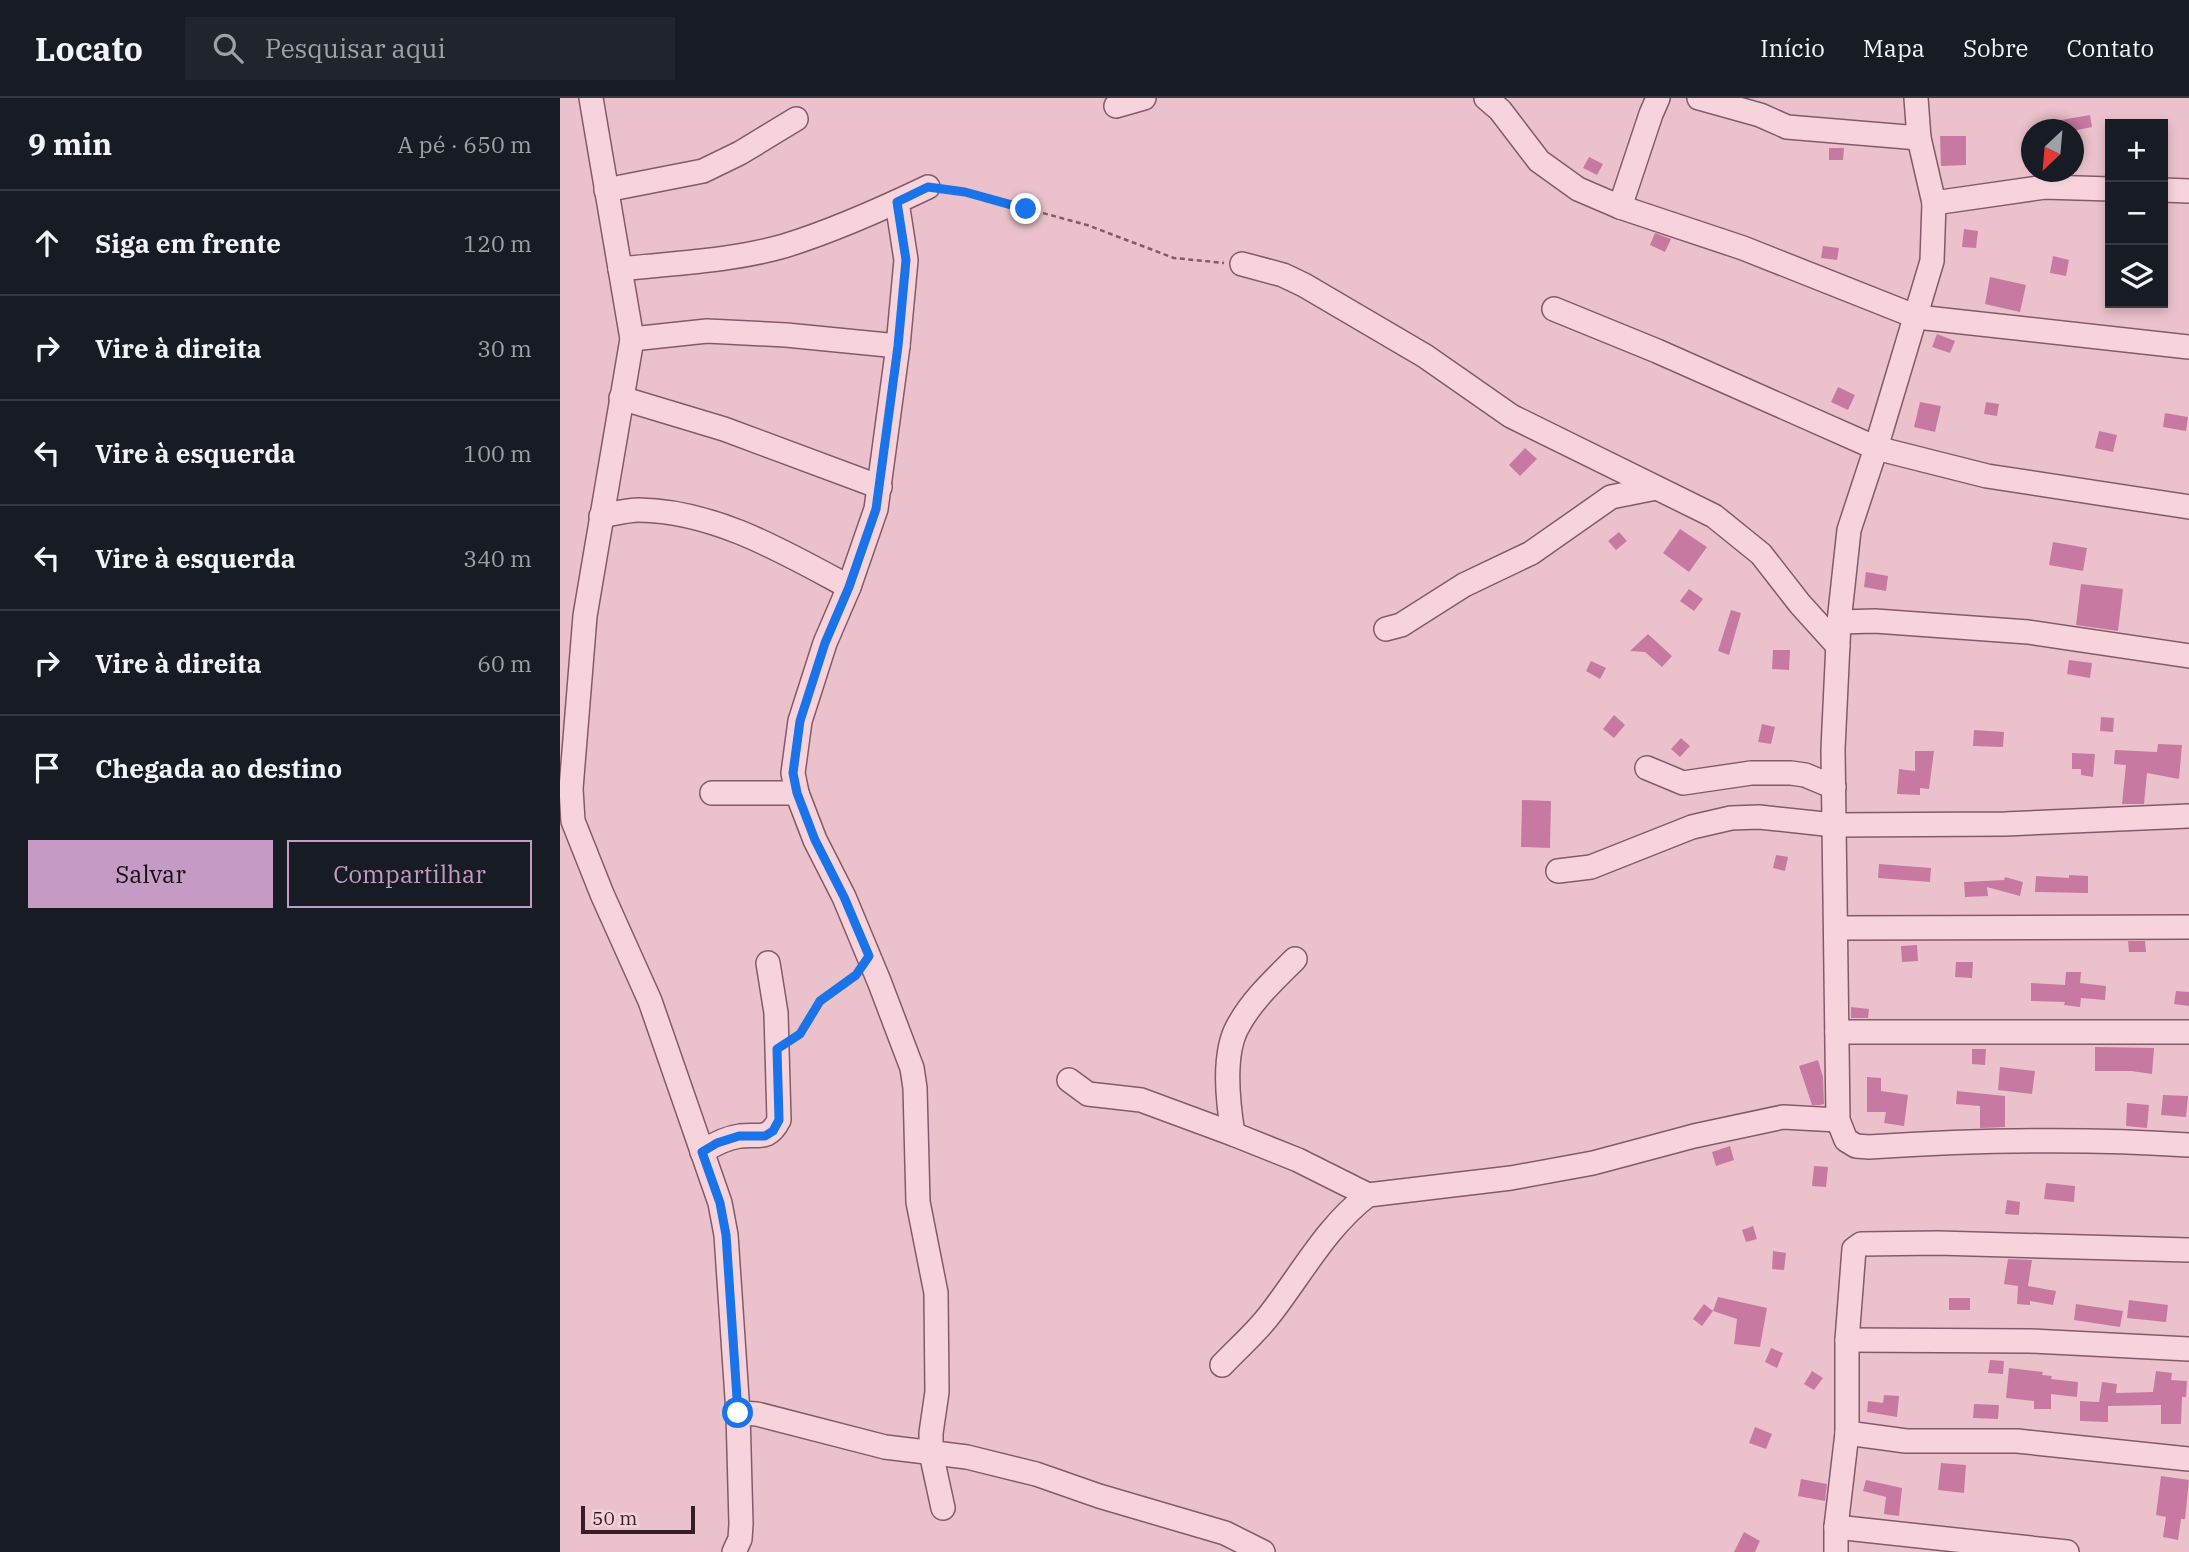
<!DOCTYPE html>
<html lang="pt">
<meta charset="utf-8">
<style>
body{margin:0;font-family:"IBM Plex Serif",serif;background:#20242c;color:#f1f3f6}
.controls{position:absolute;right:21px;top:21px;display:grid;overflow:hidden;border-radius:0px;box-shadow:0 4px 10px #0003}
.controls button{width:63px;height:63px;display:grid;place-items:center;padding:0;border:0;border-bottom:2px solid #363941;background:#171b24;color:#f1f3f6;font:35px sans-serif}
.compass{position:absolute;left:1461px;top:21px;width:63px;height:63px;border-radius:50%;background:#171b24;box-shadow:0 4px 10px #0003;rotate:206deg}
.scale{position:absolute;left:21px;bottom:18px;width:114px;box-sizing:border-box;padding-left:7px;border:4px solid #351d28;border-top:0;font-size:19px;line-height:24px;white-space:nowrap;color:#351d28;-webkit-text-stroke:5px #f3d1d8;paint-order:stroke}
.stop{position:absolute;width:21px;height:21px;margin:-16px;border:5px solid #1a73e8;border-radius:50%;background:#fff}
.stop.end{background:#1a73e8;border-color:#fff;box-shadow:0 2px 7px #0008}
.list{margin:0;padding:0;list-style:none}
h2{display:flex;justify-content:space-between;align-items:center;height:91px;margin:0;padding:0 28px;font-size:30px}
h2 small{font-size:23px;font-weight:400;color:#9ea1a6}
.list li{display:grid;grid-template-columns:46px 1fr auto;gap:21px;align-items:center;box-sizing:border-box;height:105px;padding:0 28px;border-top:2px solid #363941}
.list b{display:block;font-size:26px;white-space:nowrap}
.list em{font-size:23px;font-style:normal;color:#9ea1a6}
.actions{display:flex;gap:14px;padding:21px 28px}
.actions a{flex:1;padding:16px 0;border:2px solid #c59ac5;border-radius:0px;text-align:center;font-size:24px;color:#c59ac5}
.actions .main{background:#c59ac5;color:#111}
.icon{flex:none;width:38px;height:38px;fill:none;stroke:currentColor;stroke-width:2;stroke-linecap:round;stroke-linejoin:round}
.map{position:relative;flex:none;width:1629px;height:1454px;overflow:hidden}
header{display:flex;align-items:center;gap:42px;box-sizing:border-box;height:98px;padding:0 35px;background:#171b24;border-bottom:2px solid #363941}
header strong{font-size:33px}
nav{display:flex;gap:38px;margin-inline-start:auto;font-size:24px}
.search{width:490px;height:63px;background:#20242c;display:flex;align-items:center;gap:18px;box-sizing:border-box;padding:0 24px;border-radius:0px;color:#9ea1a6;font-size:26px}
main{display:flex}
aside{flex:1;background:#171b24}
.map>svg:first-child{display:block}
.building{fill:#c879a1}
.lines{fill:none;stroke-linecap:round;stroke-linejoin:round}
.minor-casing{stroke:#845a6b;stroke-width:26}
.path{stroke:#845a6b;stroke-width:2.5;stroke-dasharray:5 3.5;stroke-linecap:butt}
.minor{stroke:#f7d4dc;stroke-width:23}
.route{stroke:#1a73e8;stroke-width:9}
</style>
<header>
<strong>Locato</strong>
<div class="search"><svg class="icon" aria-label="search" viewBox="0 0 24 24"><circle cx="10" cy="10" r="6"/><path d="M15 15l6 6"/></svg>Pesquisar aqui</div>
<nav><a>Início</a><a>Mapa</a><a>Sobre</a><a>Contato</a></nav>
</header>
<main>
<aside>
<h2>9 min<small>A pé · 650 m</small></h2>
<ul class="list">
<li><svg class="icon" aria-label="ahead" viewBox="0 0 24 24"><path d="M12 20V5M6 11l6-6 6 6"/></svg><div><b>Siga em frente</b></div><em>120 m</em></li>
<li><svg class="icon" aria-label="right" viewBox="0 0 24 24"><path d="M7 20v-9h11M14 6l5 5-5 5"/></svg><div><b>Vire à direita</b></div><em>30 m</em></li>
<li><svg class="icon" aria-label="left" viewBox="0 0 24 24"><path d="M17 20v-9H6M10 6l-5 5 5 5"/></svg><div><b>Vire à esquerda</b></div><em>100 m</em></li>
<li><svg class="icon" aria-label="left" viewBox="0 0 24 24"><path d="M17 20v-9H6M10 6l-5 5 5 5"/></svg><div><b>Vire à esquerda</b></div><em>340 m</em></li>
<li><svg class="icon" aria-label="right" viewBox="0 0 24 24"><path d="M7 20v-9h11M14 6l5 5-5 5"/></svg><div><b>Vire à direita</b></div><em>60 m</em></li>
<li><svg class="icon" aria-label="arrive" viewBox="0 0 24 24"><path d="M6 21V4h12l-3 4 3 4H6"/></svg><div><b>Chegada ao destino</b></div></li>
</ul>
<div class="actions"><a class="main">Salvar</a><a>Compartilhar</a></div>
</aside>
<div class="map">
<svg width="1629" height="1454" viewBox="0 0 1629 1454">
<rect width="100%" height="100%" fill="#ebc2cb"/>
<!-- building -->
<g class="building">
<path d="M1530,17L1532,29L1517,32H1485L1484,25Z"/>
<path d="M1380,38H1406V67L1381,68Z"/>
<path d="M1269,50H1284L1283,62H1269Z"/>
<path d="M1029,59L1043,66L1037,77L1023,70Z"/>
<path d="M1404,131L1418,133L1416,150L1402,149Z"/>
<path d="M1095,135L1111,141L1105,154L1090,147Z"/>
<path d="M1263,148L1279,150L1277,162L1261,160Z"/>
<path d="M1493,158L1509,162L1506,178L1490,175Z"/>
<path d="M1430,179L1466,187L1460,214L1425,206Z"/>
<path d="M1377,236L1395,243L1390,255L1372,249Z"/>
<path d="M1278,289L1295,297L1288,312L1271,304Z"/>
<path d="M1360,304L1381,308L1375,334L1354,329Z"/>
<path d="M1426,304L1439,306L1437,318L1424,316Z"/>
<path d="M1605,315L1628,319L1626,333L1603,329Z"/>
<path d="M1539,333L1557,337L1553,354L1535,350Z"/>
<path d="M965,350L977,361L960,378L949,367Z"/>
<path d="M1120,431L1147,449L1129,474L1103,455Z"/>
<path d="M1059,434L1067,443L1056,452L1048,443Z"/>
<path d="M1493,444L1527,450L1523,473L1489,467Z"/>
<path d="M1306,474L1328,478L1326,493L1304,489Z"/>
<path d="M1521,486L1563,491L1558,533L1516,527Z"/>
<path d="M1129,491L1143,501L1134,513L1120,503Z"/>
<path d="M1171,512L1181,515L1169,557L1158,553Z"/>
<path d="M1088,536L1112,558L1102,569L1085,554L1070,553Z"/>
<path d="M1213,552H1230L1229,572L1212,571Z"/>
<path d="M1509,562L1532,565L1530,580L1507,576Z"/>
<path d="M1031,563L1046,570L1040,581L1026,573Z"/>
<path d="M1054,617L1065,627L1054,640L1043,631Z"/>
<path d="M1541,619L1554,620L1553,634L1540,633Z"/>
<path d="M1202,626L1215,629L1211,646L1198,644Z"/>
<path d="M1414,632L1444,634L1443,649L1413,648Z"/>
<path d="M1121,640L1130,648L1120,659L1111,651Z"/>
<path d="M1598,646L1622,647L1619,681L1587,675L1584,706H1562L1566,667L1554,666L1555,652L1597,654Z"/>
<path d="M1355,653H1374L1369,691L1360,690V697L1337,696L1339,671L1355,673Z"/>
<path d="M1512,655L1535,656L1533,679L1521,677V671H1512Z"/>
<path d="M962,702L991,703L990,750L961,749Z"/>
<path d="M1216,757L1228,759L1225,773L1213,770Z"/>
<path d="M1319,766L1371,770L1370,784L1318,780Z"/>
<path d="M1509,777L1528,778V795L1475,794L1476,778L1509,780Z"/>
<path d="M1445,779L1463,784L1460,798L1427,789L1428,798L1405,799L1404,784L1444,782Z"/>
<path d="M1568,843H1585L1586,854H1569Z"/>
<path d="M1357,847L1358,863L1342,864L1341,848Z"/>
<path d="M1396,864H1413L1412,880L1395,879Z"/>
<path d="M1506,874H1521L1520,885L1546,888L1545,902L1521,900L1520,909L1504,907L1505,904L1471,903V885L1505,887Z"/>
<path d="M1616,893L1629,894V908L1614,906Z"/>
<path d="M1291,909L1309,911L1308,920H1291Z"/>
<path d="M1535,949L1594,950L1592,976L1571,973H1535Z"/>
<path d="M1412,951H1426L1425,967L1412,966Z"/>
<path d="M1258,962L1263,979L1264,1006L1260,1007H1252L1239,968Z"/>
<path d="M1440,969L1475,973L1472,996L1438,992Z"/>
<path d="M1307,979L1321,980V993L1348,997L1344,1028L1324,1025L1326,1014H1307Z"/>
<path d="M1397,993L1445,998V1029L1420,1030V1008L1396,1006Z"/>
<path d="M1603,997L1628,998L1626,1019L1601,1017Z"/>
<path d="M1567,1005L1589,1007L1587,1030L1566,1028Z"/>
<path d="M1170,1048L1174,1062L1156,1068L1152,1054Z"/>
<path d="M1254,1068L1268,1069L1266,1089L1252,1088Z"/>
<path d="M1486,1085L1515,1088L1514,1104L1484,1101Z"/>
<path d="M1447,1102L1460,1104L1459,1117L1445,1116Z"/>
<path d="M1193,1128L1197,1141L1186,1144L1182,1132Z"/>
<path d="M1213,1153L1226,1155L1224,1172L1212,1171Z"/>
<path d="M1448,1161L1472,1162L1468,1188L1496,1193L1493,1207L1470,1203V1207L1457,1206L1458,1188L1444,1186Z"/>
<path d="M1158,1199L1207,1210L1200,1249L1174,1246L1177,1221L1153,1213Z"/>
<rect x="1389" y="1200" width="21" height="12"/>
<path d="M1569,1202L1608,1207L1606,1224L1567,1220Z"/>
<path d="M1144,1206L1153,1213L1142,1228L1133,1221Z"/>
<path d="M1516,1206L1563,1213L1560,1229L1514,1222Z"/>
<path d="M1211,1250L1223,1255L1217,1270L1205,1264Z"/>
<path d="M1430,1262L1444,1263L1443,1276L1428,1275Z"/>
<path d="M1449,1270L1483,1274L1482,1277L1492,1278L1491,1281L1518,1284L1517,1299L1491,1296V1311H1474V1303L1446,1300Z"/>
<path d="M1252,1273L1263,1280L1254,1292L1244,1286Z"/>
<path d="M1596,1273L1612,1275L1611,1282L1627,1283L1626,1299H1622L1621,1326H1601V1307L1548,1308V1324L1520,1323V1303L1539,1304L1542,1284L1557,1286L1556,1295L1593,1294Z"/>
<path d="M1324,1297L1339,1298L1337,1319L1307,1314L1308,1303L1323,1305Z"/>
<path d="M1414,1306L1439,1307L1438,1321L1413,1320Z"/>
<path d="M1195,1329L1212,1336L1206,1351L1189,1345Z"/>
<path d="M1381,1365L1406,1367L1404,1395L1378,1392Z"/>
<path d="M1601,1378L1629,1382L1625,1421H1621L1618,1442L1603,1439L1606,1419L1596,1417Z"/>
<path d="M1241,1381L1267,1386L1265,1403L1238,1398Z"/>
<path d="M1306,1382L1342,1390L1339,1418L1324,1416L1326,1399L1303,1393Z"/>
<path d="M1184,1434L1200,1443L1195,1454H1174Z"/>
</g>
<g class="lines">
<!-- minor casing -->
<g class="minor-casing">
<g id="minor">
<path d="M31,0L72,241L25,518L11,691L13,723L42,796L90,903L160,1105L166,1137L178,1315L181,1426L180,1441L174,1454"/>
<path d="M926,0L940,12L979,63L1018,91L1060,109L1183,150L1357,219L1629,249"/>
<path d="M1139,0L1200,17L1227,29L1359,40"/>
<path d="M556,8L584,0"/>
<path d="M46,92L143,73L180,55L236,21"/>
<path d="M1603,92L1629,93"/>
<path d="M337,104L346,162L338,248L316,411L289,489L265,545L240,623L233,675L237,695L255,742L284,799L319,883L352,970L355,990L358,1104L376,1195L377,1294L371,1335V1355L383,1410"/>
<path d="M1374,105L1485,89L1550,91"/>
<path d="M1060,109L1091,16L1098,0"/>
<path d="M682,166L723,177L744,187L865,258L951,318L1154,418L1201,456L1240,506L1278,548"/>
<path d="M60,171C114,165 172,163 224,148C273,133 322,111 368,89"/>
<path d="M994,211L1097,253L1316,350L1427,378L1629,409"/>
<path d="M72,241L147,233L226,237L338,248"/>
<path d="M61,300L164,331L320,389"/>
<path d="M41,418C53,416 67,412 79,412C155,413 224,454 289,489"/>
<path d="M1279,524L1289,432L1316,350L1372,163L1374,105L1359,40L1356,0"/>
<path d="M826,531L841,527L904,487L971,455L1051,399L1096,390"/>
<path d="M1629,558L1468,534L1315,523L1279,524L1273,651L1278,1022L1286,1042L1296,1048L1309,1049C1416,1042 1523,1040 1629,1047"/>
<path d="M1087,670L1123,685L1191,675H1231L1245,677L1274,689"/>
<path d="M152,695H237"/>
<path d="M998,773L1031,769L1132,729L1171,720L1199,719L1274,727L1445,726L1629,718"/>
<path d="M1276,830L1629,829"/>
<path d="M1277,934H1629"/>
<path d="M509,982L528,996L581,1002L673,1036L738,1062L808,1097"/>
<path d="M673,1036C668,1005 662,956 678,928C692,902 715,881 735,861"/>
<path d="M142,1054C154,1046 166,1040 180,1038C200,1036 208,1043 219,1022L216,915L208,865"/>
<path d="M1287,1242L1470,1243L1629,1251"/>
<path d="M662,1267C678,1250 697,1234 711,1215C742,1175 767,1128 808,1097L951,1080L1033,1065L1134,1038L1223,1019L1278,1022"/>
<path d="M178,1315L197,1316L325,1349L407,1359L476,1376L539,1398L665,1435L703,1454"/>
<path d="M1287,1335L1346,1343H1457L1629,1361"/>
<path d="M1276,1429L1507,1454"/>
<path d="M1276,1454V1429L1287,1335V1242L1294,1151L1301,1146L1378,1145L1629,1152"/>
</g>
</g>
<!-- path -->
<g class="path">
<path d="M384,91L405,94L527,127L614,160L664,165"/>
<path d="M235,940L240,936L260,903L295,878"/>
</g>
<!-- minor -->
<use href="#minor" class="minor"/>
</g>
<g class="lines">
<!-- route -->
<path class="route" d="M178,1315L166,1137L160,1105L142,1054L157,1045L179,1038H205L213,1033L219,1022L217,951L240,936L260,903L296,877L309,858L284,799L255,742L237,695L233,675L240,623L265,545L289,489L316,411L338,248L346,162L337,104L368,89L405,94L466,111"/>
</g>
</svg>
<div class="controls">
<button>+</button>
<button>−</button>
<button><svg class="icon" aria-label="layers" viewBox="0 0 24 24"><path d="M12 4l9 5-9 5-9-5zM3 14l9 5 9-5"/></svg></button>
</div>
<svg class="compass" viewBox="-18 -18 36 36"><path d="M0-13l5 13h-10z" fill="#e53935"/><path d="M0 13l5-13h-10z" fill="#9ea1a6"/></svg>
<div class="scale">50 m</div>
<div class="stop" style="left:178px;top:1315px"></div>
<div class="stop end" style="left:466px;top:111px"></div>
</div>
</main>
